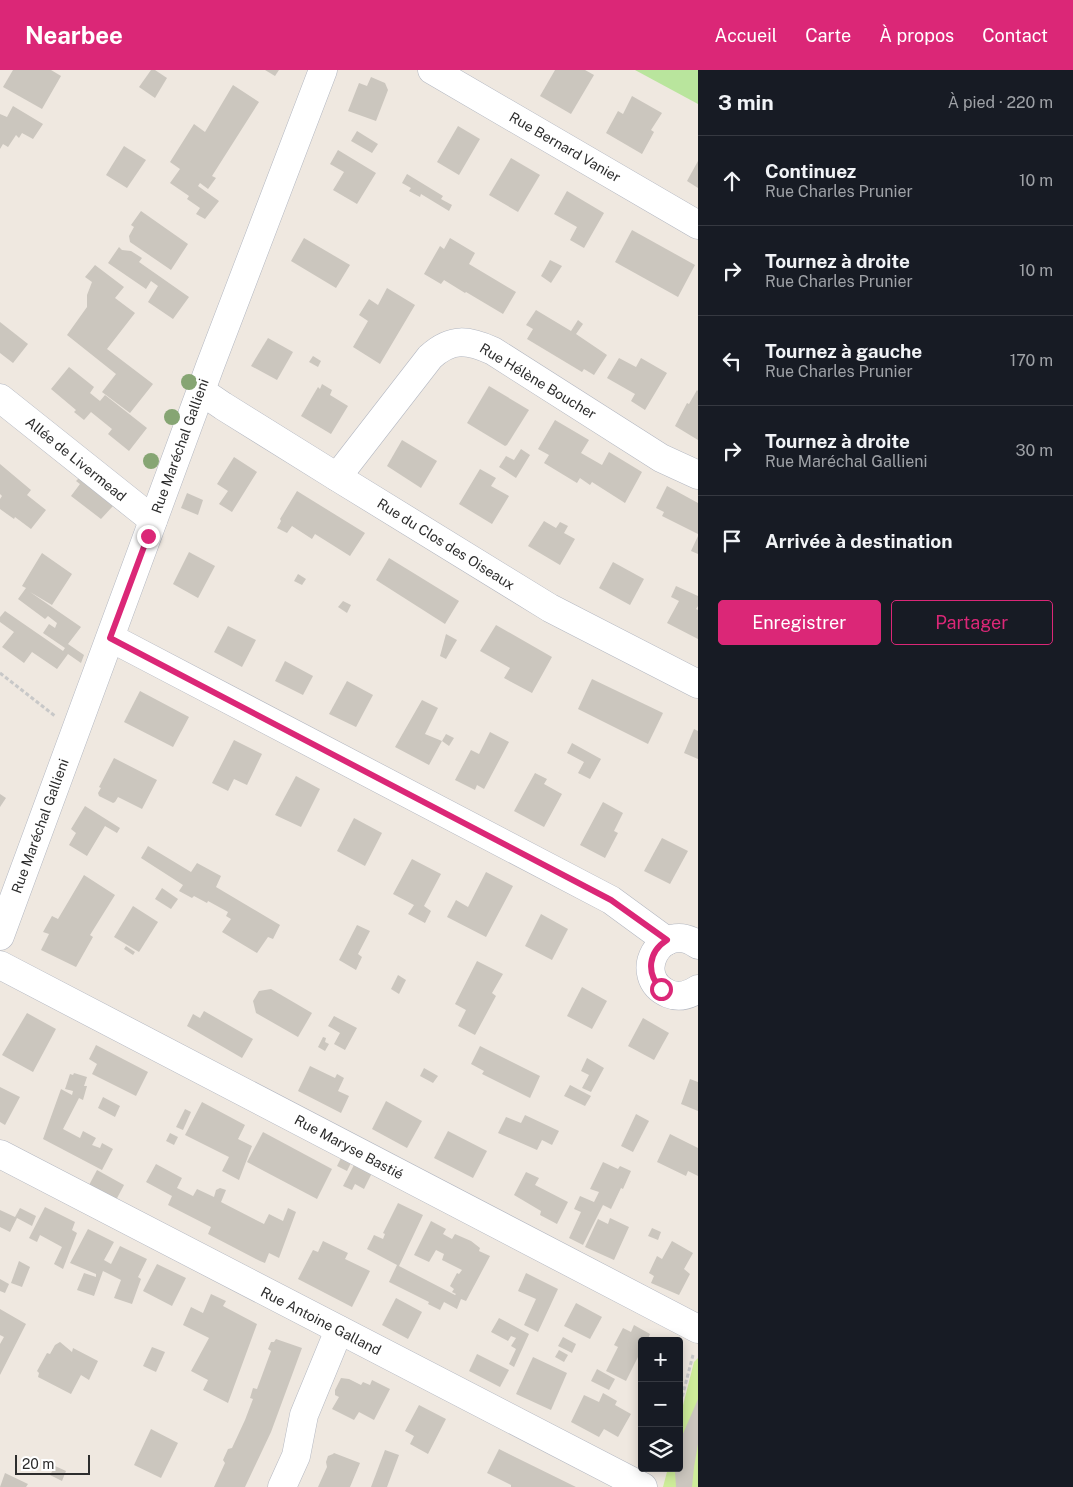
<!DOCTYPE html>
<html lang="fr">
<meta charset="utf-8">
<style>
body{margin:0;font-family:"Public Sans",sans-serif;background:#20242c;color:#f1f3f6}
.controls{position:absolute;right:15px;bottom:15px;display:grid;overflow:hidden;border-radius:5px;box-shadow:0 2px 12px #0003}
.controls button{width:45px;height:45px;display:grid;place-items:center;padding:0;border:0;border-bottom:1px solid #363941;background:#171b24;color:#f1f3f6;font:25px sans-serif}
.scale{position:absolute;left:15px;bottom:12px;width:75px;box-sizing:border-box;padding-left:5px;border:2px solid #2d2d2d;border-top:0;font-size:14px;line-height:18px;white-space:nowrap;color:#2d2d2d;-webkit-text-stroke:4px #fff;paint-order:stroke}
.stop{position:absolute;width:15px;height:15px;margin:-11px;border:4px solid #db2777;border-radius:50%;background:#fff}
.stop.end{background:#db2777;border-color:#fff;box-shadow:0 1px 5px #0008}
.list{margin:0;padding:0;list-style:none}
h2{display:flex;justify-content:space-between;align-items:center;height:65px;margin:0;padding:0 20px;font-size:21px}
h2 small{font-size:16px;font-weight:400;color:#9ea1a6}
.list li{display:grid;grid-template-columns:32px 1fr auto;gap:15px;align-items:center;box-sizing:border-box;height:90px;padding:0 20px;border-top:1px solid #363941}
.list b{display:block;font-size:19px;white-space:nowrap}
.list p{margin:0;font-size:16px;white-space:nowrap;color:#9ea1a6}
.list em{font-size:16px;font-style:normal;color:#9ea1a6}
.actions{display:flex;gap:10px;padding:15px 20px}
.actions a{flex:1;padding:11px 0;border:1px solid #db2777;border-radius:5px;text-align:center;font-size:18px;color:#db2777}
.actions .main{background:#db2777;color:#fff}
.icon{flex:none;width:28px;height:28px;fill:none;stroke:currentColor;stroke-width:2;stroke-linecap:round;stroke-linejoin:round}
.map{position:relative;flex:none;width:698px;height:1417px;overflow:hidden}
header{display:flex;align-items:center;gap:30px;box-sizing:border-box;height:70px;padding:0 25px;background:#db2777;color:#fff}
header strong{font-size:24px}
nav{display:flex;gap:28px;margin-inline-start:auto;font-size:18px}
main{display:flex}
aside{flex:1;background:#171b24}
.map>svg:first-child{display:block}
.green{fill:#b9e59d}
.pitch{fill:#cdec99}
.building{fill:#cbc6be}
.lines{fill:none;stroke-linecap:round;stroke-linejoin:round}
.minor-casing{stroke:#b3b7c1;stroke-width:29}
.path{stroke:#c8c8c8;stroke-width:3;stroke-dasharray:4 2.5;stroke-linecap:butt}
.minor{stroke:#fff;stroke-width:28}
.tree{fill:#86a573}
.route{stroke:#db2777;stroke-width:6}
.labels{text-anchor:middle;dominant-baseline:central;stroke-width:5;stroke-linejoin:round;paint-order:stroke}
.street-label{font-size:14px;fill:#2d2d2d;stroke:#fff}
</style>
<header>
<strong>Nearbee</strong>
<nav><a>Accueil</a><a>Carte</a><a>À propos</a><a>Contact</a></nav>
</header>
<main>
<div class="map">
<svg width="698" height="1417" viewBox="0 0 698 1417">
<rect width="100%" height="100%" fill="#efe8e0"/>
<!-- green -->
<path class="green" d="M635,0H698V34Z"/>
<!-- pitch -->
<path class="pitch" d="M698,1288V1417H663L668,1398H679V1351L694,1292Z"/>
<!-- building -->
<g class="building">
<path d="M13,0H51L61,6L42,39L3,17Z"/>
<path d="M151,0H155L167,8L155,28L139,17Z"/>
<path d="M265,0H279L275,6Z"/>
<path d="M555,0H585L594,5L571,44L540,26Z"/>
<path d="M371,7L385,13L388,20L376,51L348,41L359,13L367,16Z"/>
<path d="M233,15L259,32L212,106L216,108L208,119L200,113L198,116L219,131L205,149L196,144L200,138L187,129L189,126L170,113L180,99L170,92L194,54L205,62Z"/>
<path d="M632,26L662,43L651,60L654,62L642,84L606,63L618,41L623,44Z"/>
<path d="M13,36L43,54L33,69L22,63L19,68L16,65L8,77L3,74L0,79V44L7,47Z"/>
<path d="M458,56L480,69L459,105L437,92Z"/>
<path d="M357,61L378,74L372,83L351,71Z"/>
<path d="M124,76L146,90L127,118L106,105Z"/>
<path d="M338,80L376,103L357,134L333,120L344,102L330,94Z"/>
<path d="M511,88L540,105L518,142L489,125Z"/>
<path d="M698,91V118L687,111Z"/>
<path d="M407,104L443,126L441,129L452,135L449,141L421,124L420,127L409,121L411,118L402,113Z"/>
<path d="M567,121L604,143L584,178L570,170L577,157L554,144Z"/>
<path d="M141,141L188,174L171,200L130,172L129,166L134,157L131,155Z"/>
<path d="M632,160L695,195L678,227L615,192Z"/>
<path d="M304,168L350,195L336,218L291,191Z"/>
<path d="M450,168L475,183L469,194L516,222L503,244L466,222L465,223L444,210L441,214L424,204L440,176L444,179Z"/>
<path d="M119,177L122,180L131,181L142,188L139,192L189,227L173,249L148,232L158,216L151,211L146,219L108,193Z"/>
<path d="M550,190L562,196L551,213L541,206Z"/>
<path d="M95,195L124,217L115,228L135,243L107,279L153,314L130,343L102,322L116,304L67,265L87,237V225L92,212L85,207Z"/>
<path d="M387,218L415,235L380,294L353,277L368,251L359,245L369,229L378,235Z"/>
<path d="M536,240L571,261L578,250L583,254L576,264L607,285L594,305L584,299L582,302L527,269L533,259L526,255Z"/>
<path d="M0,252L28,274L13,293L0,283Z"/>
<path d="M268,268L293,282L277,310L251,296Z"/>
<path d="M313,286L321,291L318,297L309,292Z"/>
<path d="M619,288L636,297L641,288L667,303L645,340L631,331L635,324L607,308Z"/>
<path d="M69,297L94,317L90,323L100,331L105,325L147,358L129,381L108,364L112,359L91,342L84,350L74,342L76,340L51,319Z"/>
<path d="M322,314L332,320L330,325L348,336L331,364L301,346L318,317L320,319Z"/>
<path d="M489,316L529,340L507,375L505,376L467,353Z"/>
<path d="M697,320L698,321V370L675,356L687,333L689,334Z"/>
<path d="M555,350L589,370L581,383L602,395L609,382L642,402L625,433L592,412L590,415L580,408L577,413L544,393L549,385L538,379Z"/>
<path d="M402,370L437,391L421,418L387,396Z"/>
<path d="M521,379L530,385L516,408L499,397L506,386L514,390Z"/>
<path d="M234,387L257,402L232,442L219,434L228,421L217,414Z"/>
<path d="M0,394L31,420L27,425L46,440L31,459L15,447L14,449L0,439V429L2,426L0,424Z"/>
<path d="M480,399L496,408L491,416L509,426L492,454L459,434Z"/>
<path d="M79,408L113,436L101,449L71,426L80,414L76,411Z"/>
<path d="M667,416L698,433V464L662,446L664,442L656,438Z"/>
<path d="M297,421L365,463L350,486L315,464L312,469L292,456L287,463L277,458L281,451L280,449Z"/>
<path d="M187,423L203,430L198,445L181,438Z"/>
<path d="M544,451L556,458L560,452L568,456L564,463L575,469L560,495L528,476Z"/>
<path d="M698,466V484L691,481Z"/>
<path d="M189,482L215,496L198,528L173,514Z"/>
<path d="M42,483L72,504L52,535L30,522L81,557L68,574L84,585L81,593L68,584L57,599L32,582L24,593L2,577L14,562L0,552V547L5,541L63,581L65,578L43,563L49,554L55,558L57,553L48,546L45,549L18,529L26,518L22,516Z"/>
<path d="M389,488L459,531L445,554L376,510Z"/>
<path d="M613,492L644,509L630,535L599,518Z"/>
<path d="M298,504L306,509L302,515L294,511Z"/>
<path d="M676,516L698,526V536L696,539L698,540V569L667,553L679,531L671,527Z"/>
<path d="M343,531L351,535L347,543L338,537Z"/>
<path d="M496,555L552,587L532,623L504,608L510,598L480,581Z"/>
<path d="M228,556L256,570L242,597L214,582Z"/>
<path d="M446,564L457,570L446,589L440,586Z"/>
<path d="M285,591L313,606L303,625L275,611Z"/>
<path d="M592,609L663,643L648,674L578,639Z"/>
<path d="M347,611L373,625L356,657L329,644Z"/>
<path d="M140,621L189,647L173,677L124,652Z"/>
<path d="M422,630L438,638L425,664L442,671L429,695L395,677Z"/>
<path d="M694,659L698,661V689L684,683Z"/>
<path d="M490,662L509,672L484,719L477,715L475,720L455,710L471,680L479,684Z"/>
<path d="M446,664L454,668L449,676L442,671Z"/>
<path d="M234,670L262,684L247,715L234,709L228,721L212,713Z"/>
<path d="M572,673L601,689L590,709L578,703L584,692L567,683Z"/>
<path d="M114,688L157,710L142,739L118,727L115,732L113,733L99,726L98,723L101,718L99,717Z"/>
<path d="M535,703L547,709L544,714L562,724L544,757L514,741Z"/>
<path d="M296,706L320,719L301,757L275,745Z"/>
<path d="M0,724L6,728L0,737Z"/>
<path d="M603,732L623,743L614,761L618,763L605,788L580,775Z"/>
<path d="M85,736L120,758L117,763L105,756L87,786L69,775L76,763L71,759Z"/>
<path d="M354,748L382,763L365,796L337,781Z"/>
<path d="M662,768L688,781L670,814L644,801Z"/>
<path d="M148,776L191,802L197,793L221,806L216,817L280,855L273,869L268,867L257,883L222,862L231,849L226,846L228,842L208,831L207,833L194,826L192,828L179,821L183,815L141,788Z"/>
<path d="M412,789L441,804L424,836L431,841L425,853L408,844L414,835L393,824Z"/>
<path d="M486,802L513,816L486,867L447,847L456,830L468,837Z"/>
<path d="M84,805L115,825L90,865L93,867L76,897L41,880L49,864L43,862L52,846L58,849Z"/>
<path d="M162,818L178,829L171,839L155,829Z"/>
<path d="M133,836L158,852L139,882L114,867Z"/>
<path d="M541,844L568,859L552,890L525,876Z"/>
<path d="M357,855L370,861L358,884L362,887L356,900L339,890Z"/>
<path d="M126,876L135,882L133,885L124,879Z"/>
<path d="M477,891L503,904L492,923L496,926L475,965L458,956L466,940L455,934Z"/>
<path d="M398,905L406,910L399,924L391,919Z"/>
<path d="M582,917L607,931L592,959L567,946Z"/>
<path d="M271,919L312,943L298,967L256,943L253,931L259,921Z"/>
<path d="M204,941L253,969L242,988L187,956L193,944L200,948Z"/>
<path d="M27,943L56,959L33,1002L2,985Z"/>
<path d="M334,946L357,958L345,980L334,974L340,963L328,956Z"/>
<path d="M643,948L669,963L654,990L628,976Z"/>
<path d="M323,967L326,968L325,972L329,974L325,981L318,977Z"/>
<path d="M96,975L148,1002L136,1026L92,1004L97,994L89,989Z"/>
<path d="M480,976L540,1006L530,1028L482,1004L484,1001L471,994Z"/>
<path d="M587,988L604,998L591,1022L582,1018L589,1005L581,1001Z"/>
<path d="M310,996L335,1008L337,1004L344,1008L338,1021L349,1026L341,1043L298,1021Z"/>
<path d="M424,998L438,1006L433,1013L420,1006Z"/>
<path d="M74,1003L87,1007L84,1016H87L83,1030L79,1028L63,1059L80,1068L83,1061L96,1068L92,1075L100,1078L102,1073L113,1079L102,1100L43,1069L61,1019L72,1025L73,1021L65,1019L70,1004L73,1005Z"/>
<path d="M690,1009L698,1012V1041L681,1034Z"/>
<path d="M570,1015L591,1026L585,1036L564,1026Z"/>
<path d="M0,1017L20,1027L5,1055L0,1052Z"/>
<path d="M103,1027L120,1036L115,1047L98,1038Z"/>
<path d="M386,1031L422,1051L407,1078L372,1059Z"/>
<path d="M202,1032L245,1055L238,1069L252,1076L239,1110L222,1101L229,1087L185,1065Z"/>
<path d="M185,1039L191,1042L183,1060L176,1057Z"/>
<path d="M636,1044L649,1051L633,1082L621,1076Z"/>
<path d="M525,1045L559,1061L552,1075L542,1070L537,1080L498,1063L506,1047L521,1053Z"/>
<path d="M448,1061L487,1081L473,1108L434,1088Z"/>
<path d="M263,1062L332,1099L317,1129L247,1092Z"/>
<path d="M170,1063L178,1067L174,1075L166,1071Z"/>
<path d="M670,1064L698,1078V1106L688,1101L686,1106L657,1092Z"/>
<path d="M341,1088L351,1093L347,1101L337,1096Z"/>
<path d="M603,1092L618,1099L620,1096L631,1101L623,1119L621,1118L611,1139L603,1135L583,1175L569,1168L581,1142L574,1139L580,1126L594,1132L599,1122L590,1119Z"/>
<path d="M156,1094L182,1108L177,1118L193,1126L197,1119L214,1127L216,1120L220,1118L226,1120L221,1132L264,1154L269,1144L283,1151L288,1138L296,1142L279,1188L269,1183L265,1193L260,1191L208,1164L211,1157L168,1135L172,1126L146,1112Z"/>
<path d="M354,1095L372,1103L364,1119L355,1114L352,1120L343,1116Z"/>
<path d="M97,1100L124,1115L115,1132L88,1117Z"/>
<path d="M526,1102L539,1108L535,1115L568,1132L557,1154L540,1145L541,1141L514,1125Z"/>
<path d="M398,1133L423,1145L399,1196L455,1225L456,1224L452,1222L454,1219L450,1216L457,1203L459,1204L462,1200L442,1190L444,1184L436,1180L429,1192L414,1185L431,1151L446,1159L443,1164L452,1169L455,1164L471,1171L480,1178L479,1181L490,1186L466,1231L461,1229L457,1239L444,1232L440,1240L428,1234L429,1232L389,1212L397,1195L367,1179L374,1165L383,1169L385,1164L383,1163Z"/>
<path d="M45,1137L75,1152L72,1160L77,1163L63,1199L54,1194L62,1177L40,1165L37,1172L29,1168Z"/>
<path d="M20,1138L36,1146L32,1156L17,1148L10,1162L0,1157V1140L15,1147Z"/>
<path d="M610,1148L629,1157L614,1190L585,1177L598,1149L608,1154Z"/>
<path d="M652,1158L661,1162L658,1170L648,1166Z"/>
<path d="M88,1159L114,1172L104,1190L111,1194L120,1176L147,1189L138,1207L141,1209L132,1234L114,1228L121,1210L103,1201L94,1226L77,1220L84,1203L96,1207V1204L70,1193Z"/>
<path d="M323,1171L348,1183L345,1189L370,1201L352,1237L298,1209L313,1180L318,1182Z"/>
<path d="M672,1171L693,1183L684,1199L690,1204L679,1225L651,1213L654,1206L649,1203L657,1186L662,1189Z"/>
<path d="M19,1191L30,1197L22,1217L11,1213Z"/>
<path d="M157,1194L186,1208L172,1236L143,1221Z"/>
<path d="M526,1203L558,1219L538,1262L524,1255L536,1229L518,1221Z"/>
<path d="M0,1209L9,1214L5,1223L0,1221Z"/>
<path d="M211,1224L226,1231L223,1236L257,1254L228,1333L203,1320L208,1310L191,1301L209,1268L183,1255L191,1237L203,1243Z"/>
<path d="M396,1228L422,1242L408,1269L382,1255Z"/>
<path d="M576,1233L602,1247L590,1269L564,1256Z"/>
<path d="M0,1239L26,1254L0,1305V1274L4,1267L0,1265Z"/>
<path d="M499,1248L529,1264L514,1297L509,1294L516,1279L511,1276L516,1268L511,1266L508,1271L491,1262Z"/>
<path d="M634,1255L650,1264L647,1271H642V1289L638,1287L626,1311L606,1301L618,1277L614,1275L623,1258L631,1262Z"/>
<path d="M563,1267L576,1274L572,1283L558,1276Z"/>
<path d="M276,1269L302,1278L271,1362L245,1417H214L225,1393L223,1390L228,1379L232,1378L245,1350L253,1329L250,1328L253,1318L257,1319L271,1281L268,1279L271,1272H274Z"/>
<path d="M60,1272L72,1282L73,1278L98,1291L89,1310L81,1305L71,1324L38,1307L39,1303L37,1301L47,1283L50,1284L55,1275Z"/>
<path d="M152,1277L165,1282L156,1302L143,1296Z"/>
<path d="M559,1280L568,1285L564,1292L555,1287Z"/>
<path d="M477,1284L509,1300L500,1317L469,1301Z"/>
<path d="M533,1287L567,1303L551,1340L516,1324Z"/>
<path d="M597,1299L615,1309L609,1320L591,1311Z"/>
<path d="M341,1308L349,1309L361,1315L363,1312L370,1315L372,1310L390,1319L374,1350L359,1342L354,1350L332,1339L339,1327L335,1325V1320Z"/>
<path d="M603,1323L617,1331L615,1335L631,1344L618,1367L604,1359L599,1367L571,1352L584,1325L599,1332Z"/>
<path d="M698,1329V1374L694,1397L692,1417H676L675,1401L676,1398H679V1373Z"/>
<path d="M419,1335L446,1349L428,1384L410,1374L414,1366L405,1361Z"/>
<path d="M151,1359L178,1373L161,1408L134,1395Z"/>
<path d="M499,1379L517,1388L576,1417H511V1415L487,1403Z"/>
<path d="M385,1380L399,1385L387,1417H371Z"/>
<path d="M334,1383L360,1393L350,1417H318L327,1397L326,1392L328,1386L333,1384Z"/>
<path d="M55,1396L66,1401L62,1411L50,1405Z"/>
<path d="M5,1403L28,1414L26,1417H0Z"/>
</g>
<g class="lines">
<!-- minor casing -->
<g class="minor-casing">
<g id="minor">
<path d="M432,0L698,155"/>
<path d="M201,321L223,336L337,407L550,538L698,614"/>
<path d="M0,328L153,450"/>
<path d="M337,407L430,287C452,267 468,270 493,281L661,388L698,405"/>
<path d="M111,568L611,830L667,871"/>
<path d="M0,866L210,296L323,0"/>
<path d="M698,875C661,848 629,907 669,924C679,928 689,925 698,919"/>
<path d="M0,895L698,1259"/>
<path d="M0,1084L643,1417"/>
<path d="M282,1417L296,1386L304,1345L339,1260"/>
</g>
</g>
<!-- path -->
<g class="path">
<path d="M0,603L55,646"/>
<path d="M679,1339L693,1285"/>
</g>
<!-- minor -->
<use href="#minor" class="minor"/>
</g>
<!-- trees -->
<g class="tree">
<circle cx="189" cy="312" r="8"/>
<circle cx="172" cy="347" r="8"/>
<circle cx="151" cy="391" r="8"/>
</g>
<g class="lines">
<!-- route -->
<path class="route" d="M148,466L110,568L611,830L667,870C648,882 646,903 661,919"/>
</g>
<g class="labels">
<!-- street labels -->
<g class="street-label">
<text transform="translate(565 77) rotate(30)">Rue Bernard Vanier</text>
<text transform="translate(538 311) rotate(31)">Rue Hélène Boucher</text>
<text transform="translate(180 376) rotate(-70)">Rue Maréchal Gallieni</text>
<text transform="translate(76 389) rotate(39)">Allée de Livermead</text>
<text transform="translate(446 474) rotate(32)">Rue du Clos des Oiseaux</text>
<text transform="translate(40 756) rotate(-70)">Rue Maréchal Gallieni</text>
<text transform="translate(349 1077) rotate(28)">Rue Maryse Bastié</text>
<text transform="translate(321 1251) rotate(27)">Rue Antoine Galland</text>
</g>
</g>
</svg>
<div class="controls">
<button>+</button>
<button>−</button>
<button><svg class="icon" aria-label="layers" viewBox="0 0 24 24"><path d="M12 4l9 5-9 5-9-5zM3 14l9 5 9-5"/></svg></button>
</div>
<div class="scale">20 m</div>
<div class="stop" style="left:661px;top:919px"></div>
<div class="stop end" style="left:148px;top:466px"></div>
</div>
<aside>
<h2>3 min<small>À pied · 220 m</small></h2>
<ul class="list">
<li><svg class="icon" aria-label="ahead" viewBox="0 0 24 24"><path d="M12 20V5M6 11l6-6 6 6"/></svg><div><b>Continuez</b><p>Rue Charles Prunier</p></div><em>10 m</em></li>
<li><svg class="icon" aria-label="right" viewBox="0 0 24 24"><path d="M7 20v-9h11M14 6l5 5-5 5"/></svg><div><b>Tournez à droite</b><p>Rue Charles Prunier</p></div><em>10 m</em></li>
<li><svg class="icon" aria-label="left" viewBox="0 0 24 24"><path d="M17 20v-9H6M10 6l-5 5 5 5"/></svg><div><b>Tournez à gauche</b><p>Rue Charles Prunier</p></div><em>170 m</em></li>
<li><svg class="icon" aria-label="right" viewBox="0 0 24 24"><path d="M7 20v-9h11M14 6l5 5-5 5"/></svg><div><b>Tournez à droite</b><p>Rue Maréchal Gallieni</p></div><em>30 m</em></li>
<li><svg class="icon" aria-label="arrive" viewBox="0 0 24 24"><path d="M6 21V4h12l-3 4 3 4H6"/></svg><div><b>Arrivée à destination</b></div></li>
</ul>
<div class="actions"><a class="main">Enregistrer</a><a>Partager</a></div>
</aside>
</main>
